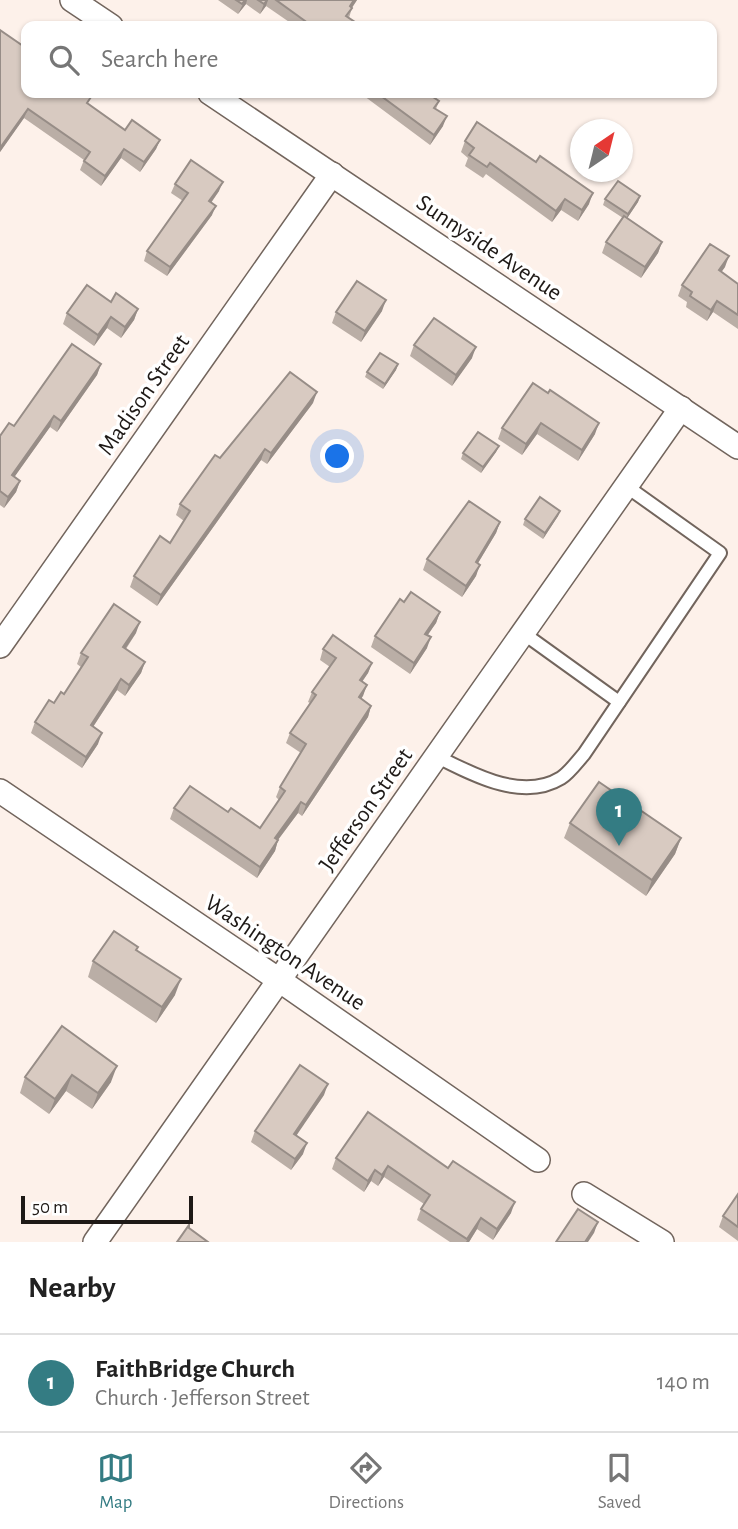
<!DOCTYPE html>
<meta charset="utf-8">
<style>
body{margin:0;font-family:"Alegreya Sans",sans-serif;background:#f2f2f2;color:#222}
.compass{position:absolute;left:570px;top:119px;width:63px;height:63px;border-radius:50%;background:#fff;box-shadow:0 2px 5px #0004;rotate:35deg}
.scale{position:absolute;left:21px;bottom:18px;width:172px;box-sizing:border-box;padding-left:7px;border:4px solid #1e1916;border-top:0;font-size:19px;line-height:24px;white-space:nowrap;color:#1e1916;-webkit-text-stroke:5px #fff;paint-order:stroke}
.you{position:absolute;left:338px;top:457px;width:24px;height:24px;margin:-18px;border:5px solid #fff;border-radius:50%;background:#1a73e8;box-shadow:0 0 0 10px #1a73e833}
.badge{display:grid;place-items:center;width:46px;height:46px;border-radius:50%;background:#347c83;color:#fff;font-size:23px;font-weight:700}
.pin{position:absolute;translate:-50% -58px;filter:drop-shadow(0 2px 4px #0008)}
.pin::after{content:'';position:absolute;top:37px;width:24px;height:21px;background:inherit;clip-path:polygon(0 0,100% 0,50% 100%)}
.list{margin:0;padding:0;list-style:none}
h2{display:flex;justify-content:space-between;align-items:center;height:91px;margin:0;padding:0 28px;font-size:30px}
h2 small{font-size:23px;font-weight:400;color:#767676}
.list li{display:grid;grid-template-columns:46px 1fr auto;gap:21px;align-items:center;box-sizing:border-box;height:98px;padding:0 28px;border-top:2px solid #e0e0e0}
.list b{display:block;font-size:26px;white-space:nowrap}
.list p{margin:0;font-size:23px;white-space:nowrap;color:#767676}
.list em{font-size:23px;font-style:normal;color:#767676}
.icon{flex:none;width:38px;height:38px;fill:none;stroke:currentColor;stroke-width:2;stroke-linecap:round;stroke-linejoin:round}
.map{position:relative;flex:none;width:738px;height:1242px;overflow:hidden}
.search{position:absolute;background:#fff;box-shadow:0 2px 5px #0004;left:21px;right:21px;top:21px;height:77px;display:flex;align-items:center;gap:18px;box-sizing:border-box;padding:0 24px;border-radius:14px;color:#767676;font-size:26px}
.sheet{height:189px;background:#fff}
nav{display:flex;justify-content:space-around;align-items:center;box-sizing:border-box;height:98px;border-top:2px solid #e0e0e0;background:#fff;font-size:19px;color:#767676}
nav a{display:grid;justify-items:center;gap:4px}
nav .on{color:#347c83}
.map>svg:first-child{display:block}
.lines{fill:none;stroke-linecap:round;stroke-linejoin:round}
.lane-casing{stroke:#72655d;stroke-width:16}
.street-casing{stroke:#72655d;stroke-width:26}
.lane{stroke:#fff;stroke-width:12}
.street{stroke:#fff;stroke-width:23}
.wall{fill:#baaea6}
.shaded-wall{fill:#978d87}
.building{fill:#d8cac1;stroke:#978d87;stroke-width:2}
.labels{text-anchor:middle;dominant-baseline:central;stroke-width:7;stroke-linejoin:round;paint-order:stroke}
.street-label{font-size:24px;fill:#1e1916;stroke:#fff}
</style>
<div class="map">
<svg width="738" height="1242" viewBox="0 0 738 1242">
<rect width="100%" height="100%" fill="#fdf1ea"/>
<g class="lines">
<!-- lane casing -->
<g class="lane-casing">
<g id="lane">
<path d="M523,633L619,702"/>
<path d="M436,756C472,774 522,802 561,778C569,773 577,762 584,754L720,553L626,486"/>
</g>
</g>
<!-- street casing -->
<g class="street-casing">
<g id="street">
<path d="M72,0L111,26"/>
<path d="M210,93L738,447"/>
<path d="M0,646L332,174"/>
<path d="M0,791L279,980L538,1160"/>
<path d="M584,1194L662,1242"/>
<path d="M95,1242L681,408"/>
</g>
</g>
<!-- lane -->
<use href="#lane" class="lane"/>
<!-- street -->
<use href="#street" class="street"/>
</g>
<!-- wall -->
<g class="wall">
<path d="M218,0H357L352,8L349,18L361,26H295L266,6L260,14L246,4L238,14Z"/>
<path d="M0,30L89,105L125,130L160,140L156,149L140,172L121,158L101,186L80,170L84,160L24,118L0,152Z"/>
<path d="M360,93H427L439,101L436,109L443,126L430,145Z"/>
<path d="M465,141L589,204L578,221L561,210L552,222L486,174L483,178L465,166L468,158L461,152Z"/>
<path d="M175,184L219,191L211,203L212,215L167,276L144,261L147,251L183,201L171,193Z"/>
<path d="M640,196L638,202L627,218L662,242L658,253L641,278L602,253L606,242L623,218L603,205L605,199Z"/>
<path d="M725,267L721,272L738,284V329L713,312L707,321L686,307L687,302L678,296L682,285Z"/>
<path d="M111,302L138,309L134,320L121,338L107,328L94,346L63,324L67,313Z"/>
<path d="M382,311L361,342L332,323L336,312Z"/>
<path d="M414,345L472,358L452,386L410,356Z"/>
<path d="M101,364L97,375L57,432L50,427L14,477L20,481L16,492L4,508L0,505V436Z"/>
<path d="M398,364L396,370L383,389L365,377L367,372Z"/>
<path d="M533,383L595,434L578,461L537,434L522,455L498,439L502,428Z"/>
<path d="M313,403L267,464L261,460L157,606L130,587L134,576L170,543L184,521L176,515L180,504Z"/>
<path d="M499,446L496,452L481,473L461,459L463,453Z"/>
<path d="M560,511L558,516L543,539L523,525L525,519Z"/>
<path d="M500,522L496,533L478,563L476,576L462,597L423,570L427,559Z"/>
<path d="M404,602L440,612L436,623L427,635V648L410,674L371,647L375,636Z"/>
<path d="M136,633L126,649L145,662L141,673L125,696L117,690L93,727L98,744L82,768L31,733L35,722L64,694L81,667L77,664L81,653Z"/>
<path d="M323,649L372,663L368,673L362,682L367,685L361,699L371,706L368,717L302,816L298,813L278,840L275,851L257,878L170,819L174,808L228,812L260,828L279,800L276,797L280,787L301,753L286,743L290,733L310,703L308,702L312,692L330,667L320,660Z"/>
<path d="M570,823L681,838L675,854L646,896L564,838Z"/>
<path d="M138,947L137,950L175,995L156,1023L88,977L93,961Z"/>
<path d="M62,1026L111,1082L92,1109L66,1091L49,1114L20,1093L25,1077Z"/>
<path d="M324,1095L296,1135L303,1154L291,1170L251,1142L255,1131Z"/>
<path d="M368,1112L511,1213L493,1240L477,1229L469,1242H450L417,1220L421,1209L424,1204L384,1177L378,1186L371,1181L364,1192L332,1169L336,1158Z"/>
<path d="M738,1194V1241L719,1227L723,1216Z"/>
</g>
<!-- shaded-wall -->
<g class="shaded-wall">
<path d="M245,0H247L246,4L238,14Z"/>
<path d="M267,0H268L266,6L260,14L264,4Z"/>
<path d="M354,0H357L346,16L350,6Z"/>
<path d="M28,109L24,118L0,152V148Z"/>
<path d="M447,116L443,126L430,145L434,135Z"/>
<path d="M160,140L156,149L140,172L144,162Z"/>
<path d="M124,149L121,158L101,186L105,176Z"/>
<path d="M223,182L219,191L205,211L209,201Z"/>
<path d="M593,193L589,204L578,221L582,210Z"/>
<path d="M640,196L638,202L626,220L628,214Z"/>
<path d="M565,199L561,210L552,222L556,211Z"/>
<path d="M216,206L212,215L167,276L170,267Z"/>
<path d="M662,242L658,253L641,278L645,267Z"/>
<path d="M729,256L725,267L715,281L719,270Z"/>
<path d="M386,300L382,311L361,342L365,331Z"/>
<path d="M717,301L713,312L707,321L711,310Z"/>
<path d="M138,309L134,320L121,338L125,327Z"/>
<path d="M111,317L107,328L94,346L98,335Z"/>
<path d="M476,347L472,358L452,386L456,375Z"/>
<path d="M101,364L97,375L57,432L61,421Z"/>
<path d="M398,364L396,370L383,389L385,384Z"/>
<path d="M317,392L313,403L267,464L271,453Z"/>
<path d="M54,416L50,427L8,486L12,475Z"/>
<path d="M541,423L537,434L522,455L526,444Z"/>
<path d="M599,423L595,434L578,461L582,450Z"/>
<path d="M499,446L496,452L481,473L483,467Z"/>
<path d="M265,449L261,460L157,606L161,595Z"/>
<path d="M20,481L16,492L4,508L8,497Z"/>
<path d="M560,511L558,516L543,539L545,533Z"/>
<path d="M500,522L496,533L472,573L476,562Z"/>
<path d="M480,565L476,576L462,597L466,586Z"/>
<path d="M440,612L436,623L421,645L425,634Z"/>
<path d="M140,622L136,633L119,658L123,647Z"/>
<path d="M431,637L427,648L410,674L414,663Z"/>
<path d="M145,662L141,673L125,696L129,685Z"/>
<path d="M372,663L368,673L356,690L360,680Z"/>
<path d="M121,679L117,690L87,736L91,725Z"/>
<path d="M367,685L363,696L355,708L359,697Z"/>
<path d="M371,706L368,717L302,816L306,805Z"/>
<path d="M102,733L98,744L82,768L86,757Z"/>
<path d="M301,802L298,813L271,849L275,838Z"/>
<path d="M681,838L675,854L646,896L652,880Z"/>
<path d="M278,840L275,851L257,878L260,867Z"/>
<path d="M181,979L175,995L156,1023L162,1007Z"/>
<path d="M117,1066L111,1082L92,1109L98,1093Z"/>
<path d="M72,1075L66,1091L49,1114L55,1099Z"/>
<path d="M328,1084L324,1095L290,1145L294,1134Z"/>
<path d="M307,1143L303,1154L291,1170L295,1159Z"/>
<path d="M388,1166L384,1177L378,1186L382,1175Z"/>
<path d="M375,1170L371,1181L364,1192L368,1181Z"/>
<path d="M515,1202L511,1213L493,1240L497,1229Z"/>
<path d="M481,1218L477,1229L469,1242H466Z"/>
<path d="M598,1222L594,1233L588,1242H585Z"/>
</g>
<!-- building -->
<g class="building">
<path d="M236,0H245L242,4Z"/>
<path d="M258,0H267L264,4Z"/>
<path d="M276,0H354L350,6L352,8L346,16L361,26H312Z"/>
<path d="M0,30L26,48V93H91L93,94L87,103L125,130L132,120L160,140L144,162L124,149L105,176L84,161L90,152L28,109L0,148Z"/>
<path d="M377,93H427L439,101L434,108L447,116L434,135Z"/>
<path d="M477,122L536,162L540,156L593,193L582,210L565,199L556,211L490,163L487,167L469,155L474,148L465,141Z"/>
<path d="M191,160L223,182L209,201L216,206L170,267L147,251L188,193L175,184Z"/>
<path d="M618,181L640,196L628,214L605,199Z"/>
<path d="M624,216L662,242L645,267L606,242Z"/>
<path d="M710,244L729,256L719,270L738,284V315L717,301L711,310L690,296L692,292L682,285Z"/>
<path d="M357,281L386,300L365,331L336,312Z"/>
<path d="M87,285L111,302L116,293L138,309L125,327L111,317L98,335L67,313Z"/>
<path d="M434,318L476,347L456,375L414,345Z"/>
<path d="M72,344L101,364L61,421L54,416L12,475L20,481L8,497L0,491V436L9,423L14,426Z"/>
<path d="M380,353L398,364L385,384L367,372Z"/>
<path d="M290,372L317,392L271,453L265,449L161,595L134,576L160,536L170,543L190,511L180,504L215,455L220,458Z"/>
<path d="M533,383L548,393L550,390L599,423L582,450L541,423L526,444L502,428Z"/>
<path d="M478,432L499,446L483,467L463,453Z"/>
<path d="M540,497L560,511L545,533L525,519Z"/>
<path d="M469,501L500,522L476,562L480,565L466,586L427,559Z"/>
<path d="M411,592L440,612L425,634L431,637L414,663L375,636L400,599L404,602Z"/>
<path d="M114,604L140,622L123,647L145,662L129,685L121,679L91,725L102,733L86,757L35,722L49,700L54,703L61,692L64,694L88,657L81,653Z"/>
<path d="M333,635L372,663L360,680L367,685L359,697L371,706L306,805L301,802L275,838L278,840L260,867L174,808L190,786L228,812L231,808L260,828L285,791L280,787L306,744L290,733L316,695L312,692L336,658L323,649Z"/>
<path d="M599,782L681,838L652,880L570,823Z"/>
<path d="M114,931L138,947L136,950L181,979L162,1007L93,961Z"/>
<path d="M62,1026L117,1066L98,1093L72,1075L55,1099L25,1077Z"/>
<path d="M300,1065L328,1084L294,1134L307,1143L295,1159L255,1131Z"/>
<path d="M368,1112L448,1168L453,1161L515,1202L497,1229L481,1218L467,1239L421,1209L430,1195L388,1166L382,1175L375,1170L368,1181L336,1158Z"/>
<path d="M738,1194V1227L723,1216Z"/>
<path d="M578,1209L598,1222L585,1242H556Z"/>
<path d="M189,1225V1228L208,1242H177Z"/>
</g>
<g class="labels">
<!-- street labels -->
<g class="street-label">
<text transform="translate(489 248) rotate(34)">Sunnyside Avenue</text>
<text transform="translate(144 395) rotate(-55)">Madison Street</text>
<text transform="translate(366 810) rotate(-55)">Jefferson Street</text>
<text transform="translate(285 953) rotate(34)">Washington Avenue</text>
</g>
</g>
</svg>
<svg class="compass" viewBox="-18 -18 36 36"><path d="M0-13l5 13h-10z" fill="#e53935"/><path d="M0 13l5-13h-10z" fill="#767676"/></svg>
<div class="scale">50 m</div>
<div class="you"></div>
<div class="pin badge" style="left:619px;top:846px">1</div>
<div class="search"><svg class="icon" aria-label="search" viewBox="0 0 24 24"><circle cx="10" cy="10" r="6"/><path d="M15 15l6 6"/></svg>Search here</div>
</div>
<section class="sheet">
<h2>Nearby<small></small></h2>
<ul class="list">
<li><span class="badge">1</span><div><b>FaithBridge Church</b><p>Church · Jefferson Street</p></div><em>140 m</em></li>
</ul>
</section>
<nav>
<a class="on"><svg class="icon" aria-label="map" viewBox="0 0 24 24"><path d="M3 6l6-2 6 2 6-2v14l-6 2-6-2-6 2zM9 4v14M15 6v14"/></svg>Map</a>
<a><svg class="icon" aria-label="directions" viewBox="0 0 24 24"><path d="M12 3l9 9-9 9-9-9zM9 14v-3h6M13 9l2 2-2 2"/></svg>Directions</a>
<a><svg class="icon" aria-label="saved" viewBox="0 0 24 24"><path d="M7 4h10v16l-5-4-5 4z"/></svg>Saved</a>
</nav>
